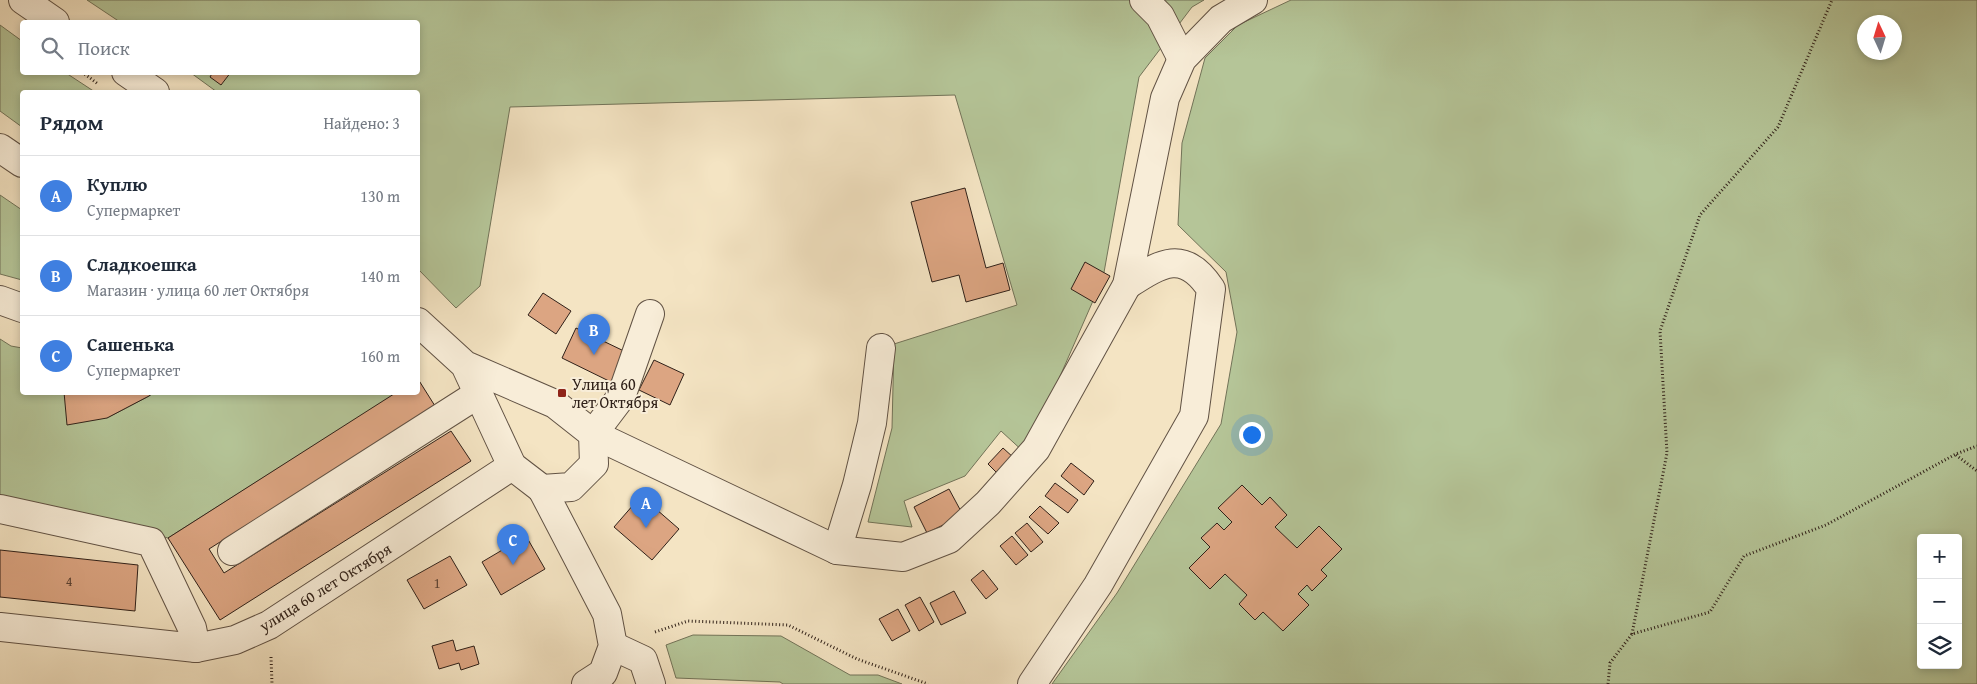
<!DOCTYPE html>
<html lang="ru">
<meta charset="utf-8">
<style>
body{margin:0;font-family:"Gentium Book Plus",serif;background:#f2f2f3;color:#1f2937}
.controls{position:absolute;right:15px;bottom:15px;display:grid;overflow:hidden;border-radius:5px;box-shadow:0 2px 8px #0003}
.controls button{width:45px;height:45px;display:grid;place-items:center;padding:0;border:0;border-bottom:1px solid #e0e1e3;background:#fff;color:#1f2937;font:25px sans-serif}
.compass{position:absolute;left:1857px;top:15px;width:45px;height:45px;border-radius:50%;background:#fff;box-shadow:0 2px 8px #0003;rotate:356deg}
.you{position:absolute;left:1251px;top:434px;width:18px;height:18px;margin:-12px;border:4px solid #fff;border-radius:50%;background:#1a73e8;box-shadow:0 0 0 8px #1a73e833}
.badge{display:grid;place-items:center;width:32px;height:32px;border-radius:50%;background:#8f2418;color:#fff;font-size:16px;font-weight:700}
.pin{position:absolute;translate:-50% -41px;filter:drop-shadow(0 1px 2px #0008)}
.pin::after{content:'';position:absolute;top:26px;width:18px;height:15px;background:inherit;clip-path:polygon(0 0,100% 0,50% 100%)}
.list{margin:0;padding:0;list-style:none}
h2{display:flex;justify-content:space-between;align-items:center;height:65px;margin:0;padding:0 20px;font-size:21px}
h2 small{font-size:16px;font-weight:400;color:#747a83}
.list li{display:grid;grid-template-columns:32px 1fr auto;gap:15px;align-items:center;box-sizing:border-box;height:80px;padding:0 20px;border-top:1px solid #e0e1e3}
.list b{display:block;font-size:19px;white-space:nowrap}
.list p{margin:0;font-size:16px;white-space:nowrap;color:#747a83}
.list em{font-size:16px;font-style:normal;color:#747a83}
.icon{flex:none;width:28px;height:28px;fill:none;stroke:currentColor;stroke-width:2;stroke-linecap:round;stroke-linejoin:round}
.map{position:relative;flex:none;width:1977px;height:684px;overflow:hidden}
.search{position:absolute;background:#fff;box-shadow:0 2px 8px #0003;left:20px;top:20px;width:400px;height:55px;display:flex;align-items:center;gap:12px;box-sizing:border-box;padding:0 18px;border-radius:5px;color:#747a83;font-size:19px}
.panel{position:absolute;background:#fff;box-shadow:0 2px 8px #0003;left:20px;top:90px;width:400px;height:305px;border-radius:5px}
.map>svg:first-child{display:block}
.green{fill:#b5c598;stroke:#727358;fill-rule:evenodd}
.building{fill:#dca582;stroke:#302119}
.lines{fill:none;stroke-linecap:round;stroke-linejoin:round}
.minor-casing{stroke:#615244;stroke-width:30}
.path{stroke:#302119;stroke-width:3;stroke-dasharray:1 2.5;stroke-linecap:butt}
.minor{stroke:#f8edd8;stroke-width:28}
.poi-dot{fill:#8f2418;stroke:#f8edd8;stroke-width:2}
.labels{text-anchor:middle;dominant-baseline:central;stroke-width:4;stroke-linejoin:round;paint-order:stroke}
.number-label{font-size:14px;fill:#5b4233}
.poi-label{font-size:16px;fill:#302119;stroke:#f8edd8;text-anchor:start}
.street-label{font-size:16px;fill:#302119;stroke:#f8edd8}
</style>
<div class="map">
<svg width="1977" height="684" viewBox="0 0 1977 684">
<rect width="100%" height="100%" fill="#f4e4c3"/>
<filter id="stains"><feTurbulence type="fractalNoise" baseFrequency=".004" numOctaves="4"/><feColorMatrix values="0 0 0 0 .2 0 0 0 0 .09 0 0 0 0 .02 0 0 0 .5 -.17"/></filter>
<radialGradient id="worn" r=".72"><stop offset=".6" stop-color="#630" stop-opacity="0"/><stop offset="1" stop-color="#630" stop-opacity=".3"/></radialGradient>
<!-- green -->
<g class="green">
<path d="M87,0H1204L1192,7L1139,77L1103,278L1026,454L1001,431L965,476L904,501L912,527L868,522L892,428L894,344L1017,305L955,95L510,107L480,286L456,308L418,269V92H217L191,73L418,72V22H120Z"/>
<path d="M1291,0H1977V684H1052L1117,593L1221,424L1237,332L1226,272L1178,225L1182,143L1205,58L1238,25ZM1864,22H1894V52H1864ZM1921,538H1958V665H1921Z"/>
<path d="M0,25L22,41V72L66,73L95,92H22V127L0,111Z"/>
<path d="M0,195L22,210V280L0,274Z"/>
<path d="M0,339L11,346L22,348V392L64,393L107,418L149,396L154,393H397L168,538L0,495Z"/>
<path d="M693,635L781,636L850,675H878L902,684H783L780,682L676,678L666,645Z"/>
</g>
<!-- building -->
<g class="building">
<path d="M213,72H231L221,85L210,77Z"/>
<path d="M965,188L986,268L1003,263L1010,290L966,302L959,275L932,282L911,202Z"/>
<path d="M1085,262L1110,276L1095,303L1071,289Z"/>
<path d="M543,293L571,311L556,334L528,315Z"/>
<path d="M576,328L626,352L611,382L562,358Z"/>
<path d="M654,360L684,374L670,405L639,390Z"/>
<path d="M418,379L435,406L209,549L224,573L451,431L471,461L220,620L168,538L397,392H418Z"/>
<path d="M64,392H154L149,396L107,418L67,425Z"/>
<path d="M1003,448L1014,458L999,475L988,464Z"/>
<path d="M1071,463L1094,481L1084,495L1061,476Z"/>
<path d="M1055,483L1078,500L1068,513L1045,496Z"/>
<path d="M1242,485L1262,505L1270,497L1287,515L1275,527L1297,548L1319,526L1342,549L1321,570L1327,576L1312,591L1307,585L1298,594L1309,605L1283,631L1263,612L1255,620L1239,604L1247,595L1225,574L1210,589L1189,568L1210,547L1201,538L1217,523L1224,530L1232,522L1218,508Z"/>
<path d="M949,489L963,515L927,533L914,507Z"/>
<path d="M641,496L679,529L652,560L614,527Z"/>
<path d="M1040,506L1059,523L1048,534L1029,517Z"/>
<path d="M1027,523L1043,542L1031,552L1015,533Z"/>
<path d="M526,536L545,569L501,595L482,562Z"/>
<path d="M1012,536L1028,555L1016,565L1000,546Z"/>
<path d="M0,550L138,565L135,611L0,597Z"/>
<path d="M450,556L467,585L424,609L407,580Z"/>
<path d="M983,570L998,589L986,599L971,580Z"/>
<path d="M954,591L966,613L941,625L930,603Z"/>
<path d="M920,597L934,622L919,631L905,605Z"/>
<path d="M898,609L910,631L892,641L879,619Z"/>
<path d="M453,640L456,651L474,646L479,664L461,670L459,663L439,669L432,646Z"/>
</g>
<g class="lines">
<!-- minor casing -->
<g class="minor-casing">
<g id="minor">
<path d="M23,0L55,22"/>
<path d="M1144,0L1160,16L1182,59"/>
<path d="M126,72L155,92"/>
<path d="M0,148L22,163"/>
<path d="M0,300L22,308"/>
<path d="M650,314L621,397L593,434L837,550L903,557L949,539L988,503L1036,449L1127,285L1165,98L1182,59L1221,19L1253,0"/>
<path d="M418,322L465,365L555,404L593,434L594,464L571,487L542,489L512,466L465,365"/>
<path d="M542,489L607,614L613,646L603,673L586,684"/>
<path d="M0,509L151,542L192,628L196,648"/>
<path d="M837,550L857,485L872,423L881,348"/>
<path d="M232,551L478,394"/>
<path d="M0,627L196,648L235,640L269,625L512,466"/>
<path d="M613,646L643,660L651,684"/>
<path d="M1032,684L1098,585L1194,416L1211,289C1184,248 1161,263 1127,285"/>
</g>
</g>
<!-- path -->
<g class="path">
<path d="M82,72L98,84"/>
<path d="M1956,455L1977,471"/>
<path d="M655,632L688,621L788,625L857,659L928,684"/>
<path d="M1632,634L1667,453L1660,331L1700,215L1778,127L1832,0"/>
<path d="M271,657L272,684"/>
<path d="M1608,684L1610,663L1632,634L1710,612L1744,556L1826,525L1956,454L1977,446"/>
</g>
<!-- minor -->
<use href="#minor" class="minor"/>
</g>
<!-- markers -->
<rect class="poi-dot" x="557" y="388" width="10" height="10" rx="2.5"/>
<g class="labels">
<!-- number labels -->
<g class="number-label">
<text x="69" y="581">4</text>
<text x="437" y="583">1</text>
</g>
<!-- poi labels -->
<g class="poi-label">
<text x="572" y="384">Улица 60<tspan x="572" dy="18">лет Октября</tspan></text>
</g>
<!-- street labels -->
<g class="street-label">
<text transform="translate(325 587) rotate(-32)">улица 60 лет Октября</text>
</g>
</g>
<rect width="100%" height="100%" filter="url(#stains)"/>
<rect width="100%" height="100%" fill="url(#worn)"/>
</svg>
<div class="controls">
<button>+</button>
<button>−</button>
<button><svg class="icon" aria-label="layers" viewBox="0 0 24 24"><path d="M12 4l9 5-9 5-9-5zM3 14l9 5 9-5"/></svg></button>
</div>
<svg class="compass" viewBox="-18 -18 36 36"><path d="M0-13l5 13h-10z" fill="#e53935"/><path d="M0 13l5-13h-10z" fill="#747a83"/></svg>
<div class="you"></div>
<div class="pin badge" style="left:646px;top:528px;background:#3f7fe0">A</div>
<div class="pin badge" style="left:594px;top:355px;background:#3f7fe0">B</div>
<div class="pin badge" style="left:513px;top:565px;background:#3f7fe0">C</div>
<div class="search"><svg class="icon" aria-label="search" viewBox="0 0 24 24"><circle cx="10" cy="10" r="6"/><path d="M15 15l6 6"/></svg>Поиск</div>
<section class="panel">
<h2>Рядом<small>Найдено: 3</small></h2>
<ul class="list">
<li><span class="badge" style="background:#3f7fe0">A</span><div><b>Куплю</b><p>Супермаркет</p></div><em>130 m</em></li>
<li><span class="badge" style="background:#3f7fe0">B</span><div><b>Сладкоешка</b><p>Магазин · улица 60 лет Октября</p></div><em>140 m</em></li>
<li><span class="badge" style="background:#3f7fe0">C</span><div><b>Сашенька</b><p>Супермаркет</p></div><em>160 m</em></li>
</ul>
</section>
</div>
